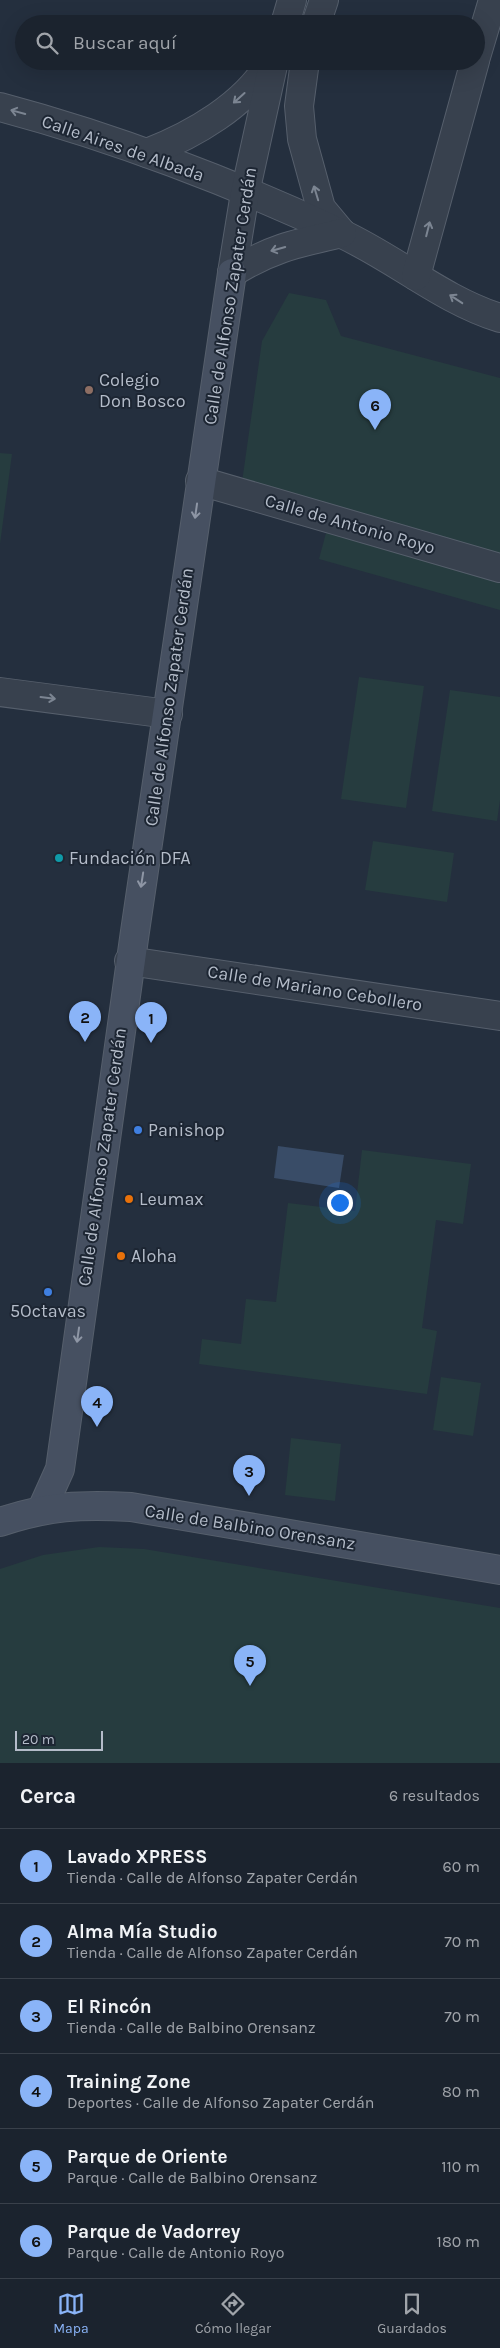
<!DOCTYPE html>
<html lang="es">
<meta charset="utf-8">
<style>
body{margin:0;font-family:Karla,sans-serif;background:#282f3a;color:#f1f3f6}
.scale{position:absolute;left:15px;bottom:12px;width:88px;box-sizing:border-box;padding-left:5px;border:2px solid #b4bcc9;border-top:0;font-size:14px;line-height:18px;white-space:nowrap;color:#b4bcc9;-webkit-text-stroke:4px #1d2633;paint-order:stroke}
.you{position:absolute;left:339px;top:1202px;width:18px;height:18px;margin:-12px;border:4px solid #fff;border-radius:50%;background:#1a73e8;box-shadow:0 0 0 8px #1a73e833}
.badge{display:grid;place-items:center;width:32px;height:32px;border-radius:50%;background:#8ab4f8;color:#111;font-size:16px;font-weight:700}
.pin{position:absolute;translate:-50% -41px;filter:drop-shadow(0 1px 2px #0008)}
.pin::after{content:'';position:absolute;top:26px;width:18px;height:15px;background:inherit;clip-path:polygon(0 0,100% 0,50% 100%)}
.list{margin:0;padding:0;list-style:none}
h2{display:flex;justify-content:space-between;align-items:center;height:65px;margin:0;padding:0 20px;font-size:21px}
h2 small{font-size:16px;font-weight:400;color:#a0a4aa}
.list li{display:grid;grid-template-columns:32px 1fr auto;gap:15px;align-items:center;box-sizing:border-box;height:75px;padding:0 20px;border-top:1px solid #39404a}
.list b{display:block;font-size:19px;white-space:nowrap}
.list p{margin:0;font-size:16px;white-space:nowrap;color:#a0a4aa}
.list em{font-size:16px;font-style:normal;color:#a0a4aa}
.icon{flex:none;width:28px;height:28px;fill:none;stroke:currentColor;stroke-width:2;stroke-linecap:round;stroke-linejoin:round}
.map{position:relative;flex:none;width:500px;height:1763px;overflow:hidden}
.search{position:absolute;background:#1b232e;box-shadow:0 5px 20px #0002;left:15px;right:15px;top:15px;height:55px;display:flex;align-items:center;gap:12px;box-sizing:border-box;padding:0 18px;border-radius:28px;color:#a0a4aa;font-size:19px}
.sheet{height:515px;background:#1b232e}
nav{display:flex;justify-content:space-around;align-items:center;box-sizing:border-box;height:70px;border-top:1px solid #39404a;background:#1b232e;font-size:14px;color:#a0a4aa}
nav a{display:grid;justify-items:center;gap:2px}
nav .on{color:#8ab4f8}
.map>svg:first-child{display:block}
.green{fill:#263c3f}
.water{fill:#394c67}
.lines{fill:none;stroke-linecap:round;stroke-linejoin:round}
.street-casing{stroke:#565f6c;stroke-width:30}
.secondary-casing{stroke:#565f6c;stroke-width:30}
.street{stroke:#38414e;stroke-width:28}
.secondary{stroke:#465061;stroke-width:28}
.oneway{stroke:#7c8592}
.oneway2{stroke:#8e96a5}
.education-dot{fill:#8d6e63;stroke:#1d2633;stroke-width:2}
.culture-dot{fill:#0f9aa8;stroke:#1d2633;stroke-width:2}
.shop-dot{fill:#3f7fe0;stroke:#1d2633;stroke-width:2}
.food-dot{fill:#e8710a;stroke:#1d2633;stroke-width:2}
.labels{text-anchor:middle;dominant-baseline:central;stroke-width:4;stroke-linejoin:round;paint-order:stroke}
.street-label{font-size:18px;fill:#b4bcc9;stroke:#1d2633}
.poi-label{font-size:18px;fill:#b4bcc9;stroke:#1d2633;text-anchor:start}
</style>
<div class="map">
<svg width="500" height="1763" viewBox="0 0 500 1763">
<rect width="100%" height="100%" fill="#242f3e"/>
<!-- green -->
<g class="green">
<path d="M289,293L326,300L341,336L500,378V556L242,482L262,341Z"/>
<path d="M0,453L12,454L0,544Z"/>
<path d="M326,533L500,582V610L319,559Z"/>
<path d="M359,677L424,686L406,808L341,799Z"/>
<path d="M450,690L500,697V800L497,821L432,811Z"/>
<path d="M373,841L454,853L447,902L365,890Z"/>
<path d="M362,1150L471,1164L463,1224L436,1220L422,1328L437,1331L427,1394L199,1364L202,1339L241,1344L246,1299L276,1302L288,1203L355,1211Z"/>
<path d="M441,1377L481,1383L473,1436L433,1430Z"/>
<path d="M291,1438L341,1444L335,1501L285,1495Z"/>
<path d="M99,1547L144,1549L500,1608V1763H0V1569L43,1555Z"/>
</g>
<!-- water -->
<path class="water" d="M278,1146L344,1155L339,1188L274,1178Z"/>
<g class="lines">
<!-- street casing -->
<g class="street-casing">
<g id="street">
<path d="M285,24L292,0"/>
<path d="M316,24L324,0"/>
<path d="M476,57L493,0"/>
<path d="M305,61L299,106L302,139L321,208L341,232"/>
<path d="M0,107C113,137 234,183 340,233C395,258 442,300 500,318"/>
<path d="M147,153C193,135 246,105 271,61"/>
<path d="M232,273L245,193L274,61"/>
<path d="M232,273C271,248 298,243 342,233"/>
<path d="M416,276L475,61"/>
<path d="M200,481L500,568"/>
<path d="M0,692L168,714"/>
<path d="M129,961L500,1016"/>
</g>
</g>
<!-- secondary casing -->
<g class="secondary-casing">
<g id="secondary">
<path d="M42,1509L60,1469C114,1070 172,671 232,273"/>
<path d="M0,1522C48,1506 81,1504 131,1507L500,1570"/>
</g>
</g>
<!-- street -->
<use href="#street" class="street"/>
<!-- secondary -->
<use href="#secondary" class="secondary"/>
</g>
<!-- one-way arrows -->
<defs><path id="oneway-shaft" d="M-6 0H5M1.5-3L5.5 0L1.5 3" fill="none" stroke-width="1.6" stroke-linecap="round" stroke-linejoin="round" transform="scale(1.25)"/></defs>
<g class="oneway">
<use href="#oneway-shaft" transform="translate(239 98) rotate(138)"/>
<use href="#oneway-shaft" transform="translate(18 112) rotate(-165)"/>
<use href="#oneway-shaft" transform="translate(316 193) rotate(-107)"/>
<use href="#oneway-shaft" transform="translate(428 229) rotate(-76)"/>
<use href="#oneway-shaft" transform="translate(278 249) rotate(164)"/>
<use href="#oneway-shaft" transform="translate(456 299) rotate(-147)"/>
<use href="#oneway-shaft" transform="translate(48 698) rotate(7)"/>
</g>
<g class="oneway2">
<use href="#oneway-shaft" transform="translate(196 511) rotate(98)"/>
<use href="#oneway-shaft" transform="translate(142 880) rotate(99)"/>
<use href="#oneway-shaft" transform="translate(78 1335) rotate(98)"/>
</g>
<!-- markers -->
<circle class="education-dot" cx="89" cy="390" r="5"/>
<circle class="culture-dot" cx="59" cy="858" r="5"/>
<g class="shop-dot">
<circle cx="138" cy="1130" r="5"/>
<circle cx="48" cy="1292" r="5"/>
</g>
<g class="food-dot">
<circle cx="129" cy="1199" r="5"/>
<circle cx="121" cy="1256" r="5"/>
</g>
<g class="labels">
<!-- street labels -->
<g class="street-label">
<text transform="translate(123 148) rotate(19)">Calle Aires de Albada</text>
<text transform="translate(230 296) rotate(-81)">Calle de Alfonso Zapater Cerdán</text>
<text transform="translate(350 524) rotate(16)">Calle de Antonio Royo</text>
<text transform="translate(169 697) rotate(-82)">Calle de Alfonso Zapater Cerdán</text>
<text transform="translate(315 988) rotate(9)">Calle de Mariano Cebollero</text>
<text transform="translate(102 1157) rotate(-82)">Calle de Alfonso Zapater Cerdán</text>
<text transform="translate(250 1527) rotate(9)">Calle de Balbino Orensanz</text>
</g>
<!-- poi labels -->
<g class="poi-label">
<text x="99" y="380">Colegio<tspan x="99" dy="21">Don Bosco</tspan></text>
<text x="69" y="858">Fundación DFA</text>
<text x="148" y="1130">Panishop</text>
<text x="139" y="1199">Leumax</text>
<text x="131" y="1256">Aloha</text>
<text x="48" y="1311" text-anchor="middle">5Octavas</text>
</g>
</g>
</svg>
<div class="scale">20 m</div>
<div class="you"></div>
<div class="pin badge" style="left:151px;top:1043px">1</div>
<div class="pin badge" style="left:85px;top:1042px">2</div>
<div class="pin badge" style="left:249px;top:1496px">3</div>
<div class="pin badge" style="left:97px;top:1427px">4</div>
<div class="pin badge" style="left:250px;top:1686px">5</div>
<div class="pin badge" style="left:375px;top:430px">6</div>
<div class="search"><svg class="icon" aria-label="search" viewBox="0 0 24 24"><circle cx="10" cy="10" r="6"/><path d="M15 15l6 6"/></svg>Buscar aquí</div>
</div>
<section class="sheet">
<h2>Cerca<small>6 resultados</small></h2>
<ul class="list">
<li><span class="badge">1</span><div><b>Lavado XPRESS</b><p>Tienda · Calle de Alfonso Zapater Cerdán</p></div><em>60 m</em></li>
<li><span class="badge">2</span><div><b>Alma Mía Studio</b><p>Tienda · Calle de Alfonso Zapater Cerdán</p></div><em>70 m</em></li>
<li><span class="badge">3</span><div><b>El Rincón</b><p>Tienda · Calle de Balbino Orensanz</p></div><em>70 m</em></li>
<li><span class="badge">4</span><div><b>Training Zone</b><p>Deportes · Calle de Alfonso Zapater Cerdán</p></div><em>80 m</em></li>
<li><span class="badge">5</span><div><b>Parque de Oriente</b><p>Parque · Calle de Balbino Orensanz</p></div><em>110 m</em></li>
<li><span class="badge">6</span><div><b>Parque de Vadorrey</b><p>Parque · Calle de Antonio Royo</p></div><em>180 m</em></li>
</ul>
</section>
<nav>
<a class="on"><svg class="icon" aria-label="map" viewBox="0 0 24 24"><path d="M3 6l6-2 6 2 6-2v14l-6 2-6-2-6 2zM9 4v14M15 6v14"/></svg>Mapa</a>
<a><svg class="icon" aria-label="directions" viewBox="0 0 24 24"><path d="M12 3l9 9-9 9-9-9zM9 14v-3h6M13 9l2 2-2 2"/></svg>Cómo llegar</a>
<a><svg class="icon" aria-label="saved" viewBox="0 0 24 24"><path d="M7 4h10v16l-5-4-5 4z"/></svg>Guardados</a>
</nav>
